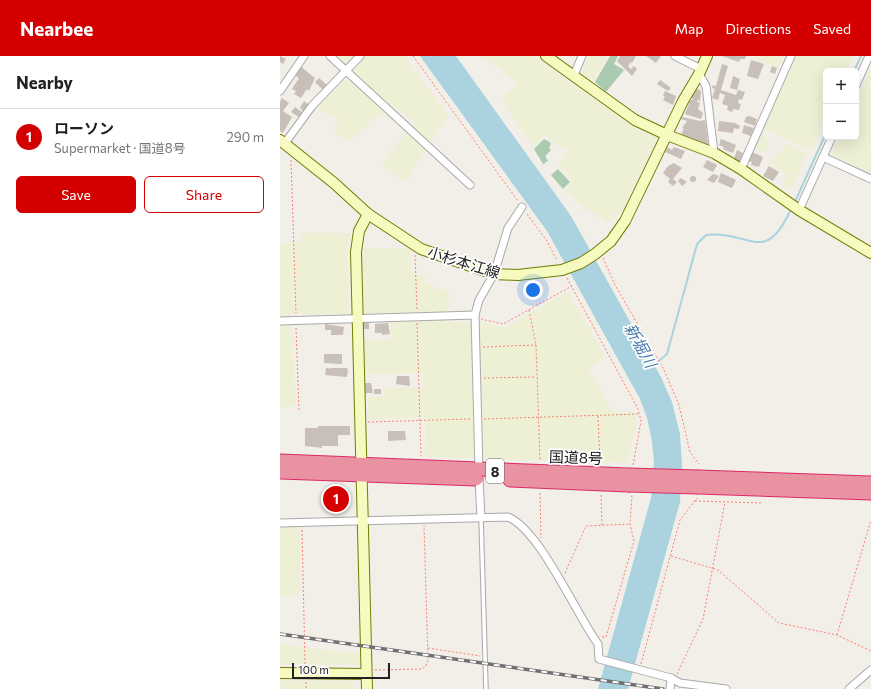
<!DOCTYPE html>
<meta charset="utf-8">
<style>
body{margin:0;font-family:Commissioner,"Noto Sans JP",sans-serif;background:#f6f6f6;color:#202124}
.controls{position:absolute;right:12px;top:12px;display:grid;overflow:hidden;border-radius:6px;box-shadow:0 4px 16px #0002}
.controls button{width:36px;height:36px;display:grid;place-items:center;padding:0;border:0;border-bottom:1px solid #e0e0e0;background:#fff;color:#202124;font:20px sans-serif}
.scale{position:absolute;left:12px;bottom:10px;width:98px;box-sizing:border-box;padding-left:4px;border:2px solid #222;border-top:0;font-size:11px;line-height:14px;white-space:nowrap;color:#222;-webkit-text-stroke:3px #fff;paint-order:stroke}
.you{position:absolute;left:253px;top:234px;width:14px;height:14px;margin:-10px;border:3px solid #fff;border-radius:50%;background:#1a73e8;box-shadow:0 0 0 6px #1a73e833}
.badge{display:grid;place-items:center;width:26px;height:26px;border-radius:50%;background:#d40000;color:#fff;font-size:13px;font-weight:700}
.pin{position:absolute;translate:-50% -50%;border:2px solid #fff;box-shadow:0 1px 4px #0006}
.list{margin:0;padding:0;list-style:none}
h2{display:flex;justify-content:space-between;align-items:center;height:52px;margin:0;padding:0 16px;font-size:17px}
h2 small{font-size:13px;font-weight:400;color:#757577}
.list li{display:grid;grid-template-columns:26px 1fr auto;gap:12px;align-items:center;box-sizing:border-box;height:56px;padding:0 16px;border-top:1px solid #e0e0e0}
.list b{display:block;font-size:15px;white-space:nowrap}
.list p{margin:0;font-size:13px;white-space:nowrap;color:#757577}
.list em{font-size:13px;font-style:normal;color:#757577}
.actions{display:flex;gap:8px;padding:12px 16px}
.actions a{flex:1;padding:9px 0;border:1px solid #d40000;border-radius:6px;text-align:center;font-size:14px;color:#d40000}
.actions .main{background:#d40000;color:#fff}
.map{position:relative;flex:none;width:591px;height:633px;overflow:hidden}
header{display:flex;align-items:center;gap:24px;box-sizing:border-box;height:56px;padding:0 20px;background:#d40000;color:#fff}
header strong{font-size:19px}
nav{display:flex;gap:22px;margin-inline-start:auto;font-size:14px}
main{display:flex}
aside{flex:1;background:#fff}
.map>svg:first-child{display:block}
.farmland{fill:#eef0d5}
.cemetery{fill:#aacbaf}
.water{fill:#aad3df}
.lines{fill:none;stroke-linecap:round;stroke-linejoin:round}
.stream{stroke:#aad3df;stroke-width:2}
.building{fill:#c7bfb8}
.lane-casing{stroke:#a9a9a9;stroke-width:5.5}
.street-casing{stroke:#a9a9a9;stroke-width:9}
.secondary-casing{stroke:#707d05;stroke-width:12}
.highway-casing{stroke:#dc2a67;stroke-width:15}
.path{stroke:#fa8072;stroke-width:1;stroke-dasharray:2 2;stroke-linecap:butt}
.lane{stroke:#fff;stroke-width:3.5}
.street{stroke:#fff;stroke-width:7}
.secondary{stroke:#f7fabf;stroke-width:10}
.highway{stroke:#e892a2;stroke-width:13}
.rail-casing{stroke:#707070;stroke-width:3.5}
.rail{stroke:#fff;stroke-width:2;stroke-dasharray:6;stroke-linecap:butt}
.highway-bridge-casing{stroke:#dc2a67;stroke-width:15;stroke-linecap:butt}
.highway-bridge{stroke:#e892a2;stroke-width:13}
.labels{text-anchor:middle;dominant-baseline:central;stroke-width:3.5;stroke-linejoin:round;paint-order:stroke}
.shield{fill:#fff;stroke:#646464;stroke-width:1}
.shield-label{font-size:14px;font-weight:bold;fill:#222}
.street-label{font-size:15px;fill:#222;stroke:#fff}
.water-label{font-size:16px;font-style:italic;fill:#4a7aab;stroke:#fff}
</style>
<header>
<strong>Nearbee</strong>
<nav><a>Map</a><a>Directions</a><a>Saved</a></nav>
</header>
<main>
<aside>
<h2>Nearby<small></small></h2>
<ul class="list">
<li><span class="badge">1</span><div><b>ローソン</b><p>Supermarket · 国道8号</p></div><em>290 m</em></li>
</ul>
<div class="actions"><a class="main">Save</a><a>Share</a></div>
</aside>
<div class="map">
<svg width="591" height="633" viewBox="0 0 591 633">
<rect width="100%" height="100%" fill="#f2efe9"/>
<!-- farmland -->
<g class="farmland">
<path d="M58,0H124L168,59L125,126L101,107L135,68L112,48L69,85L52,74L60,64L37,51L75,14Z"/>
<path d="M200,0H253L324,50L377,82L344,153L327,168L310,153L306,155L285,134L293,125L278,110L288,95L265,79L253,91L221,44L237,28L216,10Z"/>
<path d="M309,0H327L313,25L301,18Z"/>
<path d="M478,0H503L498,12L477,4Z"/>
<path d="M516,0H573L566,15H546V58L530,94L481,72Z"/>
<path d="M591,12V117L551,99L560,81H576V45Z"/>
<path d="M479,78L487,81L486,83L490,85L485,96L472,92Z"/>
<path d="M507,88L527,97L511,135L501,130L508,119L488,107Z"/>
<path d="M21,177H71L67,196L70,258H11L16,350L0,351V187L22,185Z"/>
<path d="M84,192H130L132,218L145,220V227L170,236L166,266H203L225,272L288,235L324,300L308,314L333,356H354L357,363L347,407L145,401L146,361L87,364L88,341H106V332H143V317L84,318L81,284L110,283L111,258L83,259L80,218L81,195Z"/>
<path d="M20,469V539L0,540V470Z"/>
<path d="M0,588L79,598L80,609L0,608Z"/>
<path d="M0,625H71L77,633H0Z"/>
</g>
<!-- cemetery -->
<g class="cemetery">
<path d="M330,0H338L334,8L344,14L326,36L315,26Z"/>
<path d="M264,83L271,87L269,92L271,94L265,100L268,105L263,108L254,93Z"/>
<path d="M278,113L290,126L283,133L271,119Z"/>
</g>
<!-- water -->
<path class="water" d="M140,0H176L291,160L381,321L392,346L400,378L402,409L400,446L348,633H318L371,442L374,406L372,385L367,362L360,343L267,175Z"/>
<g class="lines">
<!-- stream -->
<g class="stream">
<path d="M574,15L581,0"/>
<path d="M514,148L546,77"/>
<path d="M373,310L387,298L417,188L426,179C470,174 485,211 511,153"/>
</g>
</g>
<!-- building -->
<g class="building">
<path d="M0,0L6,3L3,8L0,6Z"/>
<path d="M340,0H356L352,7L351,6L348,10L351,13L354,10L357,13L352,20L337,5Z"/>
<path d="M366,0H381L376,7Z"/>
<path d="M442,0H466L465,3H460L459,6Z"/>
<path d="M471,4L484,8L478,23L467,20Z"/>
<path d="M442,8L448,10L441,34L456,39L458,34L465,36L462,44L459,43L458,47L461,48L459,54L453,53L452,56L447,54L448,50L442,48L445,39L440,37L438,44L432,42L435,33L432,32L433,29L436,30Z"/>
<path d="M20,10L35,22L29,35L27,33L21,42L14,38L16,35L12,33L19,22L16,20Z"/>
<path d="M492,10L497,12L495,18L490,16Z"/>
<path d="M453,20L460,23L457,34L450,32Z"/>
<path d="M39,22L48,30L43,34L35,26Z"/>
<path d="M380,24L391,32L388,35L377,28Z"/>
<path d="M415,32L421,35L420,45L417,44V46L420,47L418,53L423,57L421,63L405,58L410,45L414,43L411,42Z"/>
<path d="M385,35L396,40L393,49L383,44L385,41L383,39Z"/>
<path d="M2,42L9,47L3,55L12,61L3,77L0,75V46Z"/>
<path d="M24,45L29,49L24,56L20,52Z"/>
<path d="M15,51L22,56L19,61L11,56Z"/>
<path d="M469,60L477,63L475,70L464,66L466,61Z"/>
<path d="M402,61L420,65L425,64L428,88L426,90L401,78L404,73L402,72L407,65L401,63Z"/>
<path d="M439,65L455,67L460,70L459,73L454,72L453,77L438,75Z"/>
<path d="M464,69L474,72L471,80L462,77Z"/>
<path d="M441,83L456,89L453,97L443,93L444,91L439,89Z"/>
<path d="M387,91L392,94L394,91L405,95L401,103L385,96Z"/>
<path d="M457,94L463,97L460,107L453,105Z"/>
<path d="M470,95L483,101L479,111L471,109L472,106L467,105Z"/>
<path d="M427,104L437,109L433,116L423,111Z"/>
<path d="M394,107L402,112L393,123L397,126L393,130L388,126L390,123L383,117L388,110Z"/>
<path d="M489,110L499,116L493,125L483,120Z"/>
<path d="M441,117L456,124L452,132L438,126Z"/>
<path d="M433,118L439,120L434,127L427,124Z"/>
<circle cx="413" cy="123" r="3"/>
<path d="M401,122L407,126L402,130L398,125Z"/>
<rect x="82" y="267" width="7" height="6"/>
<path d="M108,267L110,278L102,279V277H95V268Z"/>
<path d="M45,268L64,271L63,279H51V274H45Z"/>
<path d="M44,298H62V308L44,307Z"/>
<path d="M46,312H49L50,314V312H66L68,313L67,321L45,319Z"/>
<path d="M117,320H129L130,330L116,328Z"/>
<path d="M84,327H91L93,337H84Z"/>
<rect x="94" y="333" width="7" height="5"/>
<path d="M38,370H70V379H58V390H42V392L25,390V372H38Z"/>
<path d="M108,375H125L126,384L108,385Z"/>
</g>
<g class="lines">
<!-- lane casing -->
<g class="lane-casing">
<path id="lane" d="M201,462L206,633"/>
</g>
<!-- street casing -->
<g class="street-casing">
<g id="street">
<path d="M50,0L190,129"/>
<path d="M395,0L421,13"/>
<path d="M419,18L426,30L434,97"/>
<path d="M294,19L302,0"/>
<path d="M576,29L589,0"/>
<path d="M0,35L24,0"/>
<path d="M5,87L32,50L80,0"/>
<path d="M543,101L591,123"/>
<path d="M461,113L511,0"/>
<path d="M519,154L552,81"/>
<path d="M0,265L195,259"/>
<path d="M199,414L195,259L199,244L214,218L228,172L242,151"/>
<path d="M199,423L201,461"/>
<path d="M0,467L228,461C260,474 296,558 318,588L319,603L391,622L400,627L446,633"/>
<path d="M390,633L391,622"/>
<path d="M569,633L591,614"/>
</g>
</g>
<!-- secondary casing -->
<g class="secondary-casing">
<g id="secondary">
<path d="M266,0L355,64L387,79L434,97L461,113L519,154L591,197"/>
<path d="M0,84L54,127L88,158L141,193L214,218L238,219L282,214L301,207L315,198L331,185L345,165L403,45L419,18L427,0"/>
<path d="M0,617L86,618"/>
<path d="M87,633L76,196L79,175L88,158"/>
</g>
</g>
<!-- highway casing -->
<g class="highway-casing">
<g id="highway">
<path d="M0,405L349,419"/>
<path d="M0,416L196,423"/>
<path d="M419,421L591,427"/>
<path d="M230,424L348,429"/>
<path d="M418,431L591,437"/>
</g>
</g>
<!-- path -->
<g class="path">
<path d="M133,0L238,145"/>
<path d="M11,104L16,257"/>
<path d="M247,158L267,185L277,205"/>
<path d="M135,199L137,254"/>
<path d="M323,202L335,229L383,312L399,349L410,396L419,408"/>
<path d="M287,222L358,353L361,365L353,409"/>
<path d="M249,254L256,289L260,405"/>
<path d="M201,263L223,268L292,230"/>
<path d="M137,267L141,400"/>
<path d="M16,272L19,355"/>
<path d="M203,291L256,289"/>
<path d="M204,322L256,321"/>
<path d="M318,360L320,407"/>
<path d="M204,363L359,358"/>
<path d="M88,366L191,363"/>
<path d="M260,437L261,482"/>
<path d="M321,439L322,469"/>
<path d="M415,445L483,447"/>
<path d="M22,474L25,608"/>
<path d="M391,500L438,514L499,567L557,579L591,595"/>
<path d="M285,517L306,470L350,468"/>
<path d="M557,579L591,464"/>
<path d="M322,581H326L354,485L350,468L352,439"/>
<path d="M148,592L200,600"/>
<path d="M361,608L400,464L417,442"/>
<path d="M95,614L142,613L146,610L148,604L144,469"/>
<path d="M397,618L423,563L445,446"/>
<path d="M26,626V633"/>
</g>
<!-- lane -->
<use href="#lane" class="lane"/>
<!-- street -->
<use href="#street" class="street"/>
<!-- secondary -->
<use href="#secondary" class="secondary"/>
<!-- highway -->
<use href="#highway" class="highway"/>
<!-- rail casing -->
<g class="rail-casing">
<path id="rail" d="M0,578L383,633"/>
</g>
<!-- rail -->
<use href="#rail" class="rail"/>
<!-- highway-bridge casing -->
<g class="highway-bridge-casing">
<g id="highway-bridge">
<path d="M349,419L419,421"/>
<path d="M348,429L418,431"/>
</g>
</g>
<!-- highway-bridge -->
<use href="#highway-bridge" class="highway-bridge"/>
</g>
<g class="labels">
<!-- shield labels -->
<rect class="shield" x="206" y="403" width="18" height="24" rx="3"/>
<g class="shield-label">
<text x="215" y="415">8</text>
</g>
<!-- street labels -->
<g class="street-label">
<text transform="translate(184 206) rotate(17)">小杉本江線</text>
<text transform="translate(296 401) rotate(2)">国道8号</text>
</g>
<!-- water labels -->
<g class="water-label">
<text transform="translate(361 289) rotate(61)">新堀川</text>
</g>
</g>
</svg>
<div class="controls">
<button>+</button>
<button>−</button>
</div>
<div class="scale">100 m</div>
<div class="you"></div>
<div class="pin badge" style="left:56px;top:443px">1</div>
</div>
</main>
